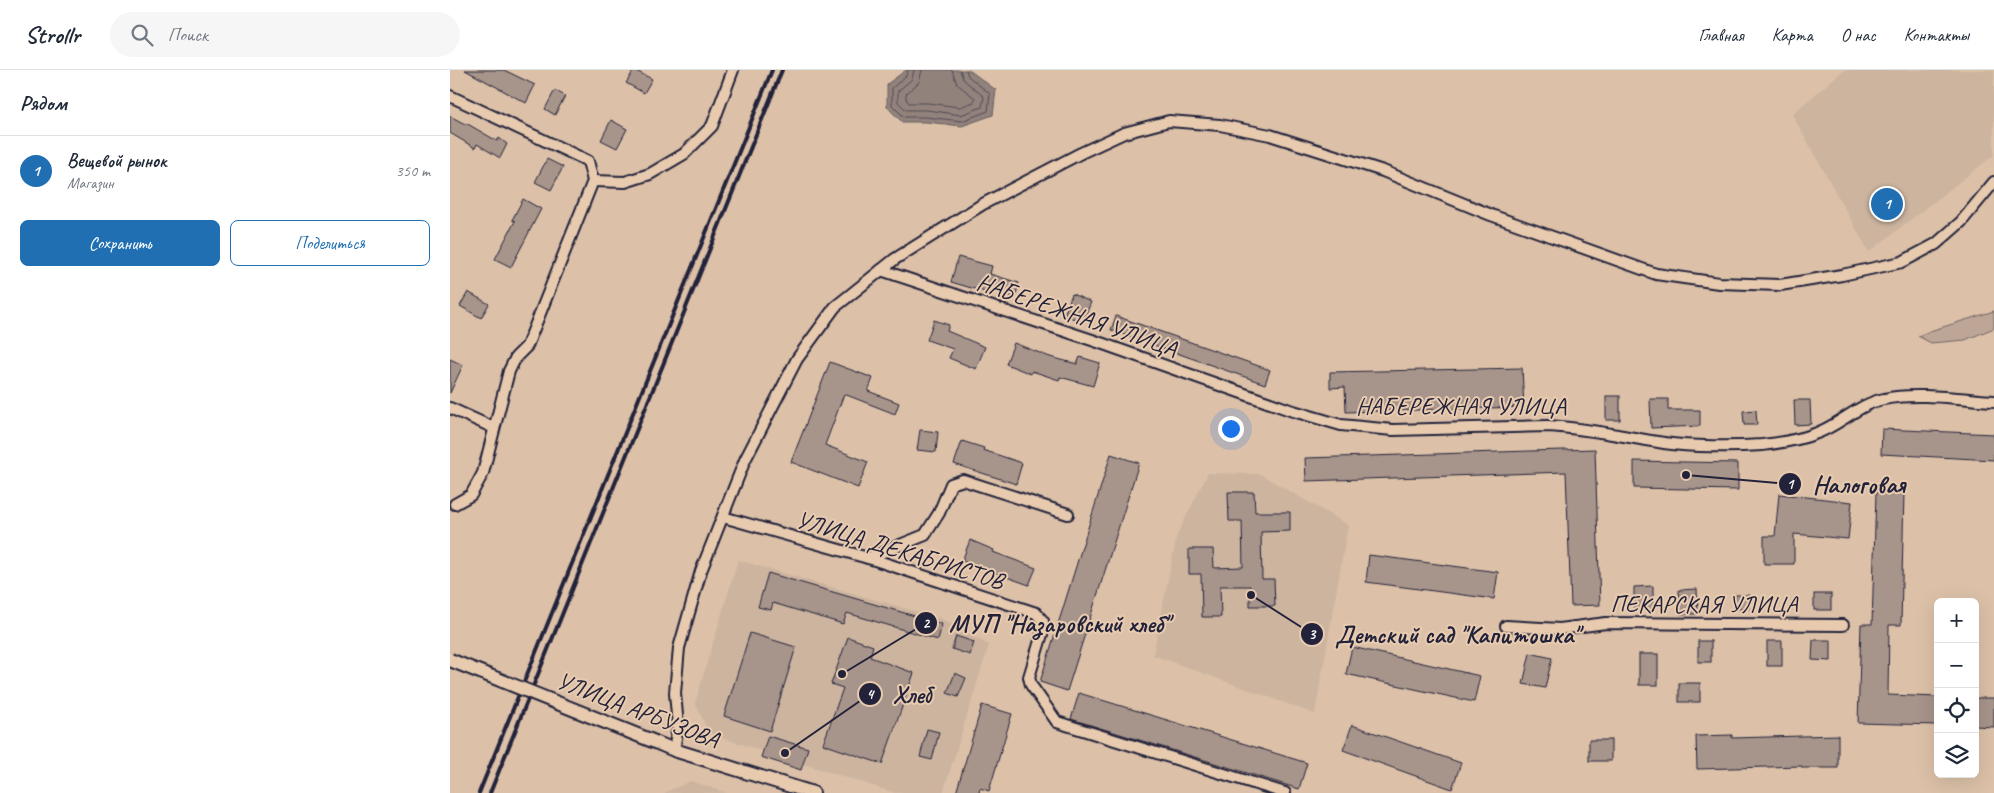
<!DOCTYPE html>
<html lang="ru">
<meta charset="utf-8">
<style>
body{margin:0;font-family:Caveat,sans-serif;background:#f6f6f7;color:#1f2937}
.controls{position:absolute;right:15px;bottom:15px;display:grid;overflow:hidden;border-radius:8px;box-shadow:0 5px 20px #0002}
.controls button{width:45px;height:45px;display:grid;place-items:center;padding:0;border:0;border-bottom:1px solid #e0e1e3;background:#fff;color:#1f2937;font:25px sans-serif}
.you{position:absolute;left:780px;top:358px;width:18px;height:18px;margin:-12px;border:4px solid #fff;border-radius:50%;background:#1a73e8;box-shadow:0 0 0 8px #1a73e833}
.badge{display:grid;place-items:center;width:32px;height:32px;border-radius:50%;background:#1f6fb2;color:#fff;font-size:16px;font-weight:700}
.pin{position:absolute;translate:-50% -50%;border:2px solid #fff;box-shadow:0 1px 5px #0006}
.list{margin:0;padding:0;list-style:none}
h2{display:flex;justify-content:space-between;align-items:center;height:65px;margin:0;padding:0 20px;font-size:21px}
h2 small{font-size:16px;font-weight:400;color:#747a83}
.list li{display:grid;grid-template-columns:32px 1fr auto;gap:15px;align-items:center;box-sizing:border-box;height:70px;padding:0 20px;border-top:1px solid #e0e1e3}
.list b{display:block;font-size:19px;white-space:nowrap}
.list p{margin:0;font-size:16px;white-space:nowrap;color:#747a83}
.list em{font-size:16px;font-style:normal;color:#747a83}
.actions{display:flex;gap:10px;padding:15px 20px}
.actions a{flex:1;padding:11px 0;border:1px solid #1f6fb2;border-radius:8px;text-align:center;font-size:18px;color:#1f6fb2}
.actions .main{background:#1f6fb2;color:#fff}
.icon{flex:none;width:28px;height:28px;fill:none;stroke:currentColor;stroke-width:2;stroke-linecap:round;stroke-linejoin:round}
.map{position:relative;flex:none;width:1544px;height:723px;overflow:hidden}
header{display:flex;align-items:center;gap:30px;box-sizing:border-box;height:70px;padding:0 25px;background:#fff;border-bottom:1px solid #e0e1e3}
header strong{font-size:24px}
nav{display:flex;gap:28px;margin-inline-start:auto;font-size:18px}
.search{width:350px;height:45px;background:#f6f6f7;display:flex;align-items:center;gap:12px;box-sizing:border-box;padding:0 18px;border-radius:28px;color:#747a83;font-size:19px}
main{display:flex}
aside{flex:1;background:#fff}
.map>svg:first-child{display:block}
.built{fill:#ccb49f}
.green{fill:#bda696;stroke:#706468}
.water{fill:#92827c;stroke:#655c62}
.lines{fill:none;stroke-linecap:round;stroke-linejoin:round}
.shore{stroke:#4f4855;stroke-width:1}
.building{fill:#a7948a;stroke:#22223b}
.minor-casing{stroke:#22223b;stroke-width:14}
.tertiary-casing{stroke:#22223b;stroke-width:16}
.minor{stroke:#e8cbaf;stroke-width:10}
.tertiary{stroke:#e8cbaf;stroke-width:12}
.rail{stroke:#22223b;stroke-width:4}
.tertiary-bridge-casing{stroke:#22223b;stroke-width:16;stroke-linecap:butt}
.tertiary-bridge{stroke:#e8cbaf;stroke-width:12}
.labels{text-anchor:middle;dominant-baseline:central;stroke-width:4;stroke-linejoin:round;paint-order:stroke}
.street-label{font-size:24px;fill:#22223b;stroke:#e8cbaf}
.leader{fill:none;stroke:#22223b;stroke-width:2}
.callout-dot{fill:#22223b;stroke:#e8cbaf;stroke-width:2}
.mark-label{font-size:15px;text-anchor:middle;font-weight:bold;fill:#fff}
.callout-label{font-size:25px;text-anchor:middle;font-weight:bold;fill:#22223b;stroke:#e8cbaf;stroke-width:4;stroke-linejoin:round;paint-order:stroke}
</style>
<header>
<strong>Strollr</strong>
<div class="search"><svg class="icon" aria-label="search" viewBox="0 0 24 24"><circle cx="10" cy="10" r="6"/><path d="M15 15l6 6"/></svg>Поиск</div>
<nav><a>Главная</a><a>Карта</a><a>О нас</a><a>Контакты</a></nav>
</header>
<main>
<aside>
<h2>Рядом<small></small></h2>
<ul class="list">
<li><span class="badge">1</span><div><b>Вещевой рынок</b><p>Магазин</p></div><em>350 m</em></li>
</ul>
<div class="actions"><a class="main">Сохранить</a><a>Поделиться</a></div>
</aside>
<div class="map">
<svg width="1544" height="723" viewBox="0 0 1544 723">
<rect width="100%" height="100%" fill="#dcc1a8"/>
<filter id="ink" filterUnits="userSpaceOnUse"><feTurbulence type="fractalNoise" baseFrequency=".02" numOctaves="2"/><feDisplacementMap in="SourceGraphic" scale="10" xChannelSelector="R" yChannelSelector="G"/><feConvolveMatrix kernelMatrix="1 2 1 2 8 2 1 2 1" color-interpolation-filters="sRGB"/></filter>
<g filter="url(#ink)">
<!-- built -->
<g class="built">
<path d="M1394,0H1544V85L1419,182L1342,44Z"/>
<path d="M758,403L810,404L898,455L865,644L703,585L727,465Z"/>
<path d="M288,490L492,549L539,575L493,723H445L260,664L245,633Z"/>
<path d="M241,711L277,723H214Z"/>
</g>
<!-- green -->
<path class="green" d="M1544,241V258L1515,270L1481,273L1468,266L1480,261Z"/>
<!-- water -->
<path class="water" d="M456,0H519L546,20L543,45L512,56L476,52H452L437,37V14Z"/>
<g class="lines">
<!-- shore -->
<g class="shore">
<path d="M458,0L456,6L442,18V35L454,47H476L512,51L538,41L540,24L518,6L516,0"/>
<path d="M464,0L462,9L448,21V32L456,40H477L511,45L532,37L534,27L513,9L510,0"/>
<path d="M472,0L469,12L456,24V29L459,33H478L510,37L524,32L525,28L507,14L502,0"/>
</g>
</g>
<!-- building -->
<g class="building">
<path d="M15,0H54L85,15L76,33Z"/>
<path d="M184,0L202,9L194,23L176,13Z"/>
<path d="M105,20L115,26L105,45L95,39Z"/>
<path d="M0,46L15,54L16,53L47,71L49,68L57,74L50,88L27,74L25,78L0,63Z"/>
<path d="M161,50L177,59L167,78L151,70Z"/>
<path d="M97,89L113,97L101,120L85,112Z"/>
<path d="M73,129L91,139L61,197L45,189L65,151L62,150Z"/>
<path d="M508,187L542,196L540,204L569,213L565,228L536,219L535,222L501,212Z"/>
<path d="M18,222L39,234L31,248L10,236Z"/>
<path d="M622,224L641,232L633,252L614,245Z"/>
<path d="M666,246L820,300L815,314L661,260Z"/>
<path d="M484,250L499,255L497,261L535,277L526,299L499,288L503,279L477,270Z"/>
<path d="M564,273L600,287L627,294L630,287L650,293L643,316L610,307L609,310L582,301L581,304L556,294Z"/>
<path d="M0,289L13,295L0,323Z"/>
<path d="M380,292L423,308L418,321L449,333L445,344L394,324L375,375L418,392L408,418L341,392Z"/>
<path d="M1072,298L1074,337L896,342L895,317L880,318V302Z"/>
<rect x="1156" y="326" width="14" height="24"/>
<path d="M1200,329H1218V340H1250V356L1201,358Z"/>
<path d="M1344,330H1360L1361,354L1345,355Z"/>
<path d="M1306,340L1307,355H1294L1293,341Z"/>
<path d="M1432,359L1544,364V390L1431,384Z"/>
<path d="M470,360L488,362L486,382L467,380Z"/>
<path d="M512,371L534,378L533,380L572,393L566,414L504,394Z"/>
<path d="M1145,379L1150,535L1121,536L1116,402L856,411L855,388Z"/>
<path d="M661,384L689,393L617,621L590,612Z"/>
<path d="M1184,391L1288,393V420L1184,418Z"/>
<path d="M778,422H804L805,442H840V461L811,462L812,509H824L825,536H800V516H770L771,547H752L751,504H739V479H763L764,498L793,497L792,451H779Z"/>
<path d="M1426,422H1454L1451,555H1439L1438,625L1488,627V655L1408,653L1411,554H1422Z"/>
<path d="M1329,424L1402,432L1398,469L1344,464V494H1314V466H1325Z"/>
<path d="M520,470L544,480L543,482L586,498L579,515L512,491Z"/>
<path d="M919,485L1048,502L1044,529L916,512Z"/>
<path d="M318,503L492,554L488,570L397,543L393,554L323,533L321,540L308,537Z"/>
<path d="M1203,516V540H1184V517Z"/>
<path d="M1247,519L1248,544H1230L1229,520Z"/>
<rect x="1364" y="524" width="17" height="16"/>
<path d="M1285,525H1299V539H1286Z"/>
<path d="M300,563L346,577L320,661L274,646Z"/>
<path d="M506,566L524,572L520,585L502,579Z"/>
<path d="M398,567L423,576L420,587L464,603L432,694L373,674L393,618L381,614Z"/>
<path d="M1363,570H1381V591L1362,590Z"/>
<rect x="1248" y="571" width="13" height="21"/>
<rect x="1317" y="571" width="15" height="25"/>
<path d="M902,577L1030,606L1024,632L896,604Z"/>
<path d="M1080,583L1102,588L1095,618L1073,614Z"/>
<rect x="1189" y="584" width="19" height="31"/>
<path d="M505,603L516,608L508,627L497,623Z"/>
<rect x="1229" y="613" width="21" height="19"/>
<path d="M629,623L857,693L849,719L621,649Z"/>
<path d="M1525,628H1544V657L1525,656Z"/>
<path d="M532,635L562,644L539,721L530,718L529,723H506Z"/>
<path d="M902,655L1011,693L1002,719L893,680Z"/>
<path d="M477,659L489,662L482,690L470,687Z"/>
<path d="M1282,665V668L1388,665V698H1352V696L1247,699L1246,666Z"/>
<path d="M318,666L358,678L351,700L311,687Z"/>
<rect x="1139" y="670" width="22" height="21"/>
</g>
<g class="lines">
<!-- minor casing -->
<g class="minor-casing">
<g id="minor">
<path d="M0,26L138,91L143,111L77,276L66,287L59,301L33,403L21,425L5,434"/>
<path d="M143,111L175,112L200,104L234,84L262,56L283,0"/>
<path d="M431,200L645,271L840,340L891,355L943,360L1098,356C1137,358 1175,367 1214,373C1241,377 1284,377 1312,375C1330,373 1350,370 1367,363C1391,354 1409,334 1434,329C1464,322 1513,329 1544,331"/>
<path d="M0,338L44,358"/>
<path d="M273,447L425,490L586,543L593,551V561L579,607L581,615L607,652L835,723"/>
<path d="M418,488L475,465L489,443L501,414L513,410L618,444"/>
<path d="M1056,556L1110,559L1156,553L1393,555"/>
<path d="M224,680L228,656L225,623L229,578L251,501L295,390L347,289L385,237L445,189L533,134L631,83L674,63L719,51L770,55L820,65L933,101L1041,145L1206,204L1269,213L1330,215L1392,205L1452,192L1486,174L1511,152L1544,112"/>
</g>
</g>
<!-- tertiary casing -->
<g class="tertiary-casing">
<path id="tertiary" d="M205,672L224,680L363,723"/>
</g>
<!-- minor -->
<use href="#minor" class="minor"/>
<!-- tertiary -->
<use href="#tertiary" class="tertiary"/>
<!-- rail -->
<g class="rail">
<path d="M29,723L322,0"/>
<path d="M40,723L332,0"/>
</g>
<!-- tertiary-bridge casing -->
<g class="tertiary-bridge-casing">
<path id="tertiary-bridge" d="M0,590L205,672"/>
</g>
<!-- tertiary-bridge -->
<use href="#tertiary-bridge" class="tertiary-bridge"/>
</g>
</g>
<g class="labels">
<!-- street labels -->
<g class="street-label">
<text transform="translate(627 245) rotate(19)">НАБЕРЕЖНАЯ УЛИЦА</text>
<text x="1011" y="336">НАБЕРЕЖНАЯ УЛИЦА</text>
<text transform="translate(450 480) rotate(17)">УЛИЦА ДЕКАБРИСТОВ</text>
<text x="1254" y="534">ПЕКАРСКАЯ УЛИЦА</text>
<text transform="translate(188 640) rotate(21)">УЛИЦА АРБУЗОВА</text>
</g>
</g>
<!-- callouts -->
<path class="leader" d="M1236 405L1340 414M392 604L476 553M801 525L862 564M335 683L420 624"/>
<g class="callout-dot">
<circle cx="1236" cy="405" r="5"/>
<circle cx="392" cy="604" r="5"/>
<circle cx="801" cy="525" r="5"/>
<circle cx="335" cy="683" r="5"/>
<circle cx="1340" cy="414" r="12"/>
<circle cx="476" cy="553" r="12"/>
<circle cx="862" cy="564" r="12"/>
<circle cx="420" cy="624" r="12"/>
</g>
<g class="mark-label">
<text x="1340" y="419">1</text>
<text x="476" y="558">2</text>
<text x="862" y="569">3</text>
<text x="420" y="629">4</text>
</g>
<g class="callout-label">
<text x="1409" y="423">Налоговая</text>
<text x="609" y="562">МУП "Назаровский хлеб"</text>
<text x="1007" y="573">Детский сад "Капитошка"</text>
<text x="462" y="633">Хлеб</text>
</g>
</svg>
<div class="controls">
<button>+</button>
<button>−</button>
<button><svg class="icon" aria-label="locate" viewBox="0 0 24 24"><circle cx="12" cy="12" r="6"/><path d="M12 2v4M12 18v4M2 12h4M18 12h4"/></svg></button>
<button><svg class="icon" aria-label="layers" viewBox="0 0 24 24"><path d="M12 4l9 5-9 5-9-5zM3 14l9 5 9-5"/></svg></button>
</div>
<div class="you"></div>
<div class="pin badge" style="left:1437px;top:134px">1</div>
</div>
</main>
